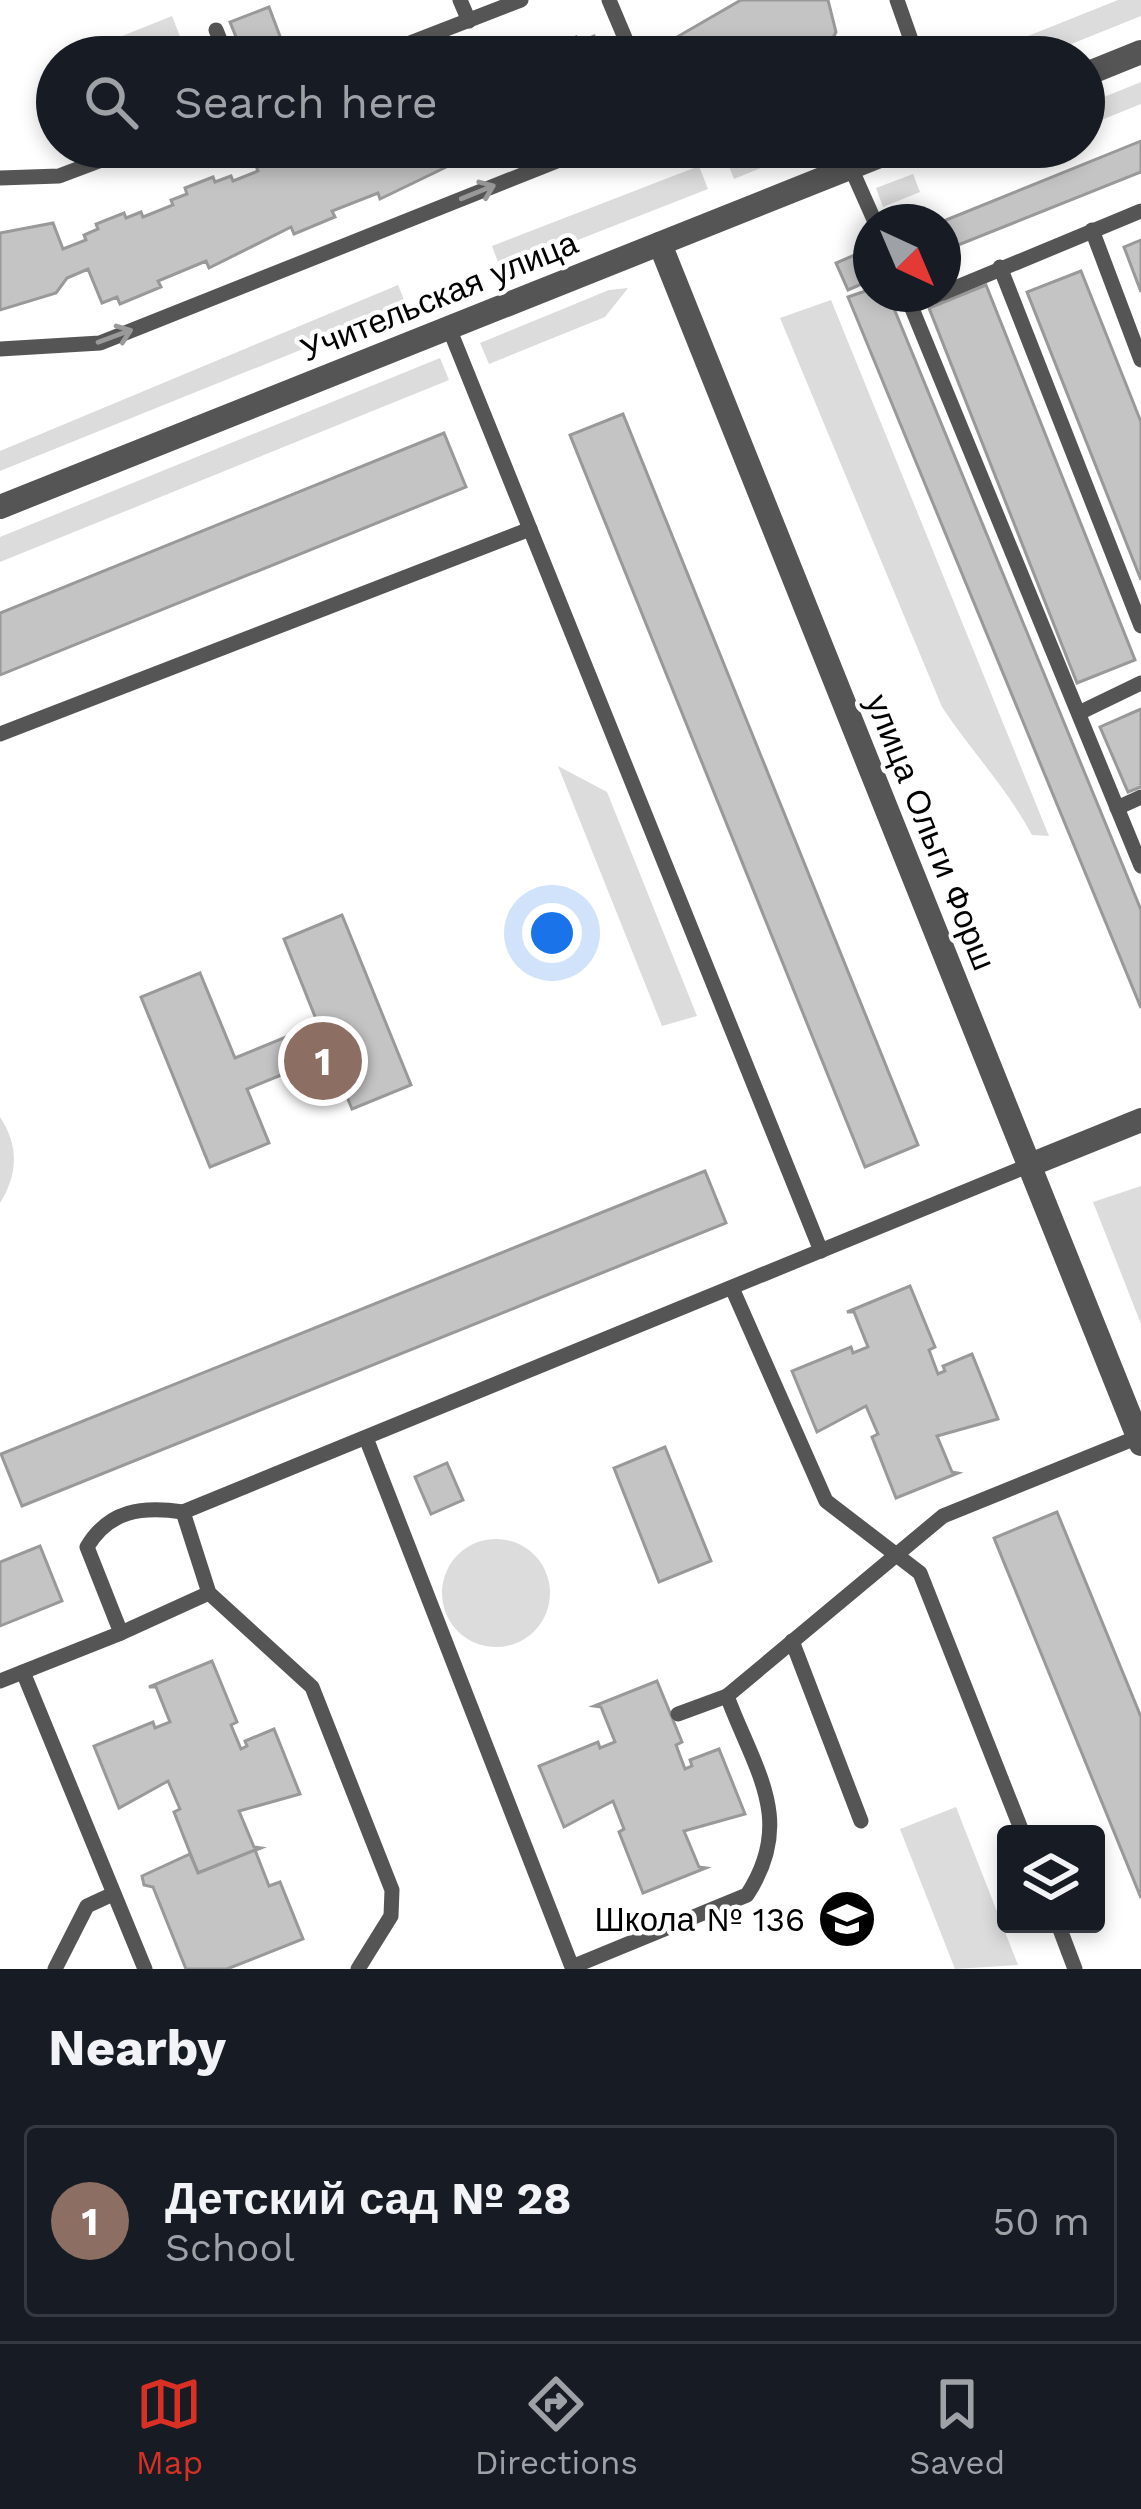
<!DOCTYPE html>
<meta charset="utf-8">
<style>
body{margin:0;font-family:"Work Sans",sans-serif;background:#242831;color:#f1f3f6}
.controls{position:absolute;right:36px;bottom:36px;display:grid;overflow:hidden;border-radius:12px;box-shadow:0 6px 18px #0003}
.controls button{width:108px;height:108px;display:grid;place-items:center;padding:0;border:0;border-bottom:3px solid #363941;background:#171b24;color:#f1f3f6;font:60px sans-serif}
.compass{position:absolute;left:853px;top:204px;width:108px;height:108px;border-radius:50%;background:#171b24;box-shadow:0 6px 18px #0003;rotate:136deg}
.you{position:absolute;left:552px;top:933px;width:42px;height:42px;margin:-30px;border:9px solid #fff;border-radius:50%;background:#1a73e8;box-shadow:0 0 0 18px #1a73e833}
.badge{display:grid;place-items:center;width:78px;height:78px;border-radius:50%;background:#d93025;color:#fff;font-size:39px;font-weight:700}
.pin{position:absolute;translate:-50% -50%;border:6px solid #fff;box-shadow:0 3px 12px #0006}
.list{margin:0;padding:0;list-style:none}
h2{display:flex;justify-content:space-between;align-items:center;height:156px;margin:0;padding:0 48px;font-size:51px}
h2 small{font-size:39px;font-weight:400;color:#9ea1a6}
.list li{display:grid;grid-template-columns:78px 1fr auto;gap:36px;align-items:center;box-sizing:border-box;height:192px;margin:0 24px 24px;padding:0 24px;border:3px solid #363941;border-radius:12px}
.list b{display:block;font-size:45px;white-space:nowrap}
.list p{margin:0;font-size:39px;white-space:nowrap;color:#9ea1a6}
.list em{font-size:39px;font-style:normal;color:#9ea1a6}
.icon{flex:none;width:66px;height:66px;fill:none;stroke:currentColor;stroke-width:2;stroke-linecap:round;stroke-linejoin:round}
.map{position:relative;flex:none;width:1141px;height:1969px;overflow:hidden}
.search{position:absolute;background:#171b24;box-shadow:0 6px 18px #0003;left:36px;right:36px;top:36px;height:132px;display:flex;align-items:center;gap:30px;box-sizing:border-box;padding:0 42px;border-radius:66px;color:#9ea1a6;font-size:45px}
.sheet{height:372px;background:#171b24}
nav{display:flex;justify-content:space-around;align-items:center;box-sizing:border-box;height:168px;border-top:3px solid #363941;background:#171b24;font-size:33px;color:#9ea1a6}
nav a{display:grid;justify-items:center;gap:6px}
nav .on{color:#d93025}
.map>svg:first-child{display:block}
.green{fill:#dcdcdc}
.building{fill:#c4c4c4;stroke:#999;stroke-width:3}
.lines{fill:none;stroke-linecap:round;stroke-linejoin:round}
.lane{stroke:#555;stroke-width:15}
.street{stroke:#555;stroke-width:24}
.oneway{stroke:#999}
.labels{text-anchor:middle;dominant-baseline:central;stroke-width:9;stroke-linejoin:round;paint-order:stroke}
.street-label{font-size:33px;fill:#000;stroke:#fff}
.poi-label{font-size:33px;fill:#000;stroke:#fff;text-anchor:end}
</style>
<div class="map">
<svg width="1141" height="1969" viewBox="0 0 1141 1969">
<rect width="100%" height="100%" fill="#fff"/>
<!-- green -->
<g class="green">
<path d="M1118,0H1141V16L1039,57H975Z"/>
<path d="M172,16L188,57H70Z"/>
<path d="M1141,82V104L1084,127V105Z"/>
<path d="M747,147H813L734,179L725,156Z"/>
<path d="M699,166L708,189L501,270L492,246Z"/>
<path d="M913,174L920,192L883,207L876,188Z"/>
<path d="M398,285L407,307L0,471V451Z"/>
<path d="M628,288L605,317L489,364L480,343L609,290Z"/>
<path d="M831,300L1049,836L1032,835C1007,788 971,751 942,707L780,318Z"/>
<path d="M440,358L449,380L0,562V537Z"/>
<path d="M558,766L607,792L697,1016L662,1026Z"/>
<path d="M0,1117C19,1146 18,1174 0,1203Z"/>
<path d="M1141,1186V1324L1093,1202Z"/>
<circle cx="496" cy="1593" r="54"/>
<path d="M956,1807L1018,1965L955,1969L900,1829Z"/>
</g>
<!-- building -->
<g class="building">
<path d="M741,0H828L836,32L830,44L813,52L816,57H662L658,48Z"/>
<path d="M269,7L281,39L243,54L230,22Z"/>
<path d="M594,36L602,57H527L530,50L558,39L561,43L576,37L578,43Z"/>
<path d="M1141,141V172L943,251L941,222Z"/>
<path d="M288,147H510L469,163L467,157L380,199L378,193L332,211L335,217L294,234L291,227L209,268L206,261L158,281L161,287L120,304L117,297L102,303L88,269L67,278L56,293L0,310V233L53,223L63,249L86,240L84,235L98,229L96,224L124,213L126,218L141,212L143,217L173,205L171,200L187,194L185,188L213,177L215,182L231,176L233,181L258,171L256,166L272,159L270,154Z"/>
<path d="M1141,240V292L1124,247Z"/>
<path d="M871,248V280L848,290L836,263Z"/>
<path d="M1081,271L1141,422V580L1027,292Z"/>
<path d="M986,285L1135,660L1077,683L929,308Z"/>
<path d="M871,289V294H888L1141,910V1008L848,297Z"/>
<path d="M623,414L918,1145L865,1167L570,435Z"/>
<path d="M444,433L466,487L0,675V613Z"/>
<path d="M1141,709V787L1128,792L1100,727Z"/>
<path d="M342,915L411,1085L352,1109L330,1055L247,1089L269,1143L210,1167L141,997L200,973L235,1058L318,1024L284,939Z"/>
<path d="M705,1171L726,1223L22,1506L1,1454Z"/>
<path d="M910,1286L935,1347L929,1350L938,1374L945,1371L943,1366L972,1354L998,1419L937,1436L952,1472L958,1473L896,1498L872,1437L878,1434L866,1406L817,1432L792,1371L851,1347L853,1353L868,1347L854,1312H847Z"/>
<path d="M665,1447L711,1561L659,1582L614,1468Z"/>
<path d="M447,1463L463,1500L431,1514L415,1477Z"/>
<path d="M1057,1512L1141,1717V1898L994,1538Z"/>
<path d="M40,1546L62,1601L0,1626V1562Z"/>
<path d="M212,1661L237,1722L231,1725L241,1749L247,1746L245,1741L274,1729L300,1794L239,1811L254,1847L261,1848L198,1873L174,1812L180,1809L168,1781L119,1808L94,1746L153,1722L155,1728L170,1722L156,1687H149Z"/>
<path d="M657,1681L682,1742L676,1745L685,1769L692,1766L690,1760L719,1749L745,1814L684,1831L699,1867L706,1868L643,1893L619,1832L624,1829L613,1801L564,1827L539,1766L598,1742L600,1748L615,1742L601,1707L594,1706Z"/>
<path d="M255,1850L269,1886L280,1882L303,1939L227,1969H186L153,1887L144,1885L142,1876L190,1854L198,1873Z"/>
</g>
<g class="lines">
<!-- lane -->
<g class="lane">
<path d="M460,0L469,21"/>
<path d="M609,0L633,57"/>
<path d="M897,0L917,57"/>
<path d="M216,30L227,57"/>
<path d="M374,57L521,0"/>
<path d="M851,168L875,222"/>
<path d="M0,178L59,176L136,147"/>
<path d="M1092,230L1141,360"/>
<path d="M1000,267L1141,626"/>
<path d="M943,293L1141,211"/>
<path d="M906,294L1141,866"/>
<path d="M911,307L940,294"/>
<path d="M449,328L821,1251"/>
<path d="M0,349L100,343L592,147"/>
<path d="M1081,712L1141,683"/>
<path d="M0,734L530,529"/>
<path d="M1117,808L1141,797"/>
<path d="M732,1288L826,1501L920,1573L1023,1834"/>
<path d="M366,1438L572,1967L747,1895C796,1820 755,1771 727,1696L943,1516L1138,1437"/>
<path d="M183,1512L209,1593L312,1687L392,1890L391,1916L358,1969"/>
<path d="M121,1633L209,1593"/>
<path d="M792,1641L861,1821"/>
<path d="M23,1672L145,1969"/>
<path d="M0,1681L121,1633L87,1547C109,1510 142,1506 183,1512L1030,1165"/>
<path d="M678,1714L727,1696"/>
<path d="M1058,1924L1075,1969"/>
<path d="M55,1969L87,1906L113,1894"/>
</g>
<!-- street -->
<g class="street">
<path d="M1084,75L1141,52"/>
<path d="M660,244L1141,1444"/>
<path d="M0,507L902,147"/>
<path d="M1030,1165L1141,1120"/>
</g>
</g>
<!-- one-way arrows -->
<defs><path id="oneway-shaft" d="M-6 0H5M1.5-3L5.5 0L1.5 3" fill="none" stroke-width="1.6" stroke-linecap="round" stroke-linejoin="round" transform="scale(3)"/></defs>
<g class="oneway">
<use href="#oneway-shaft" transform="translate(478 192) rotate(-22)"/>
<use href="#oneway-shaft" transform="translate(115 336) rotate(-20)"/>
</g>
<!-- icons -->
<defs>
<g id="school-disc" transform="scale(3)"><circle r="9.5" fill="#000" stroke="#fff"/><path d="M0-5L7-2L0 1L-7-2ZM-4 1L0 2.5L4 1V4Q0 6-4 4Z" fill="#fff"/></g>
</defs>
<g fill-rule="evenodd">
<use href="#school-disc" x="847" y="1919"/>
</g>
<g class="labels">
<!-- street labels -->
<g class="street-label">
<text transform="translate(439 296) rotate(-22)">Учительская улица</text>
<text transform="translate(931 832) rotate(68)">улица Ольги Форш</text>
</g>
<!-- poi labels -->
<g class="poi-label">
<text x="805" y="1919">Школа № 136</text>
</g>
</g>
</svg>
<div class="controls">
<button><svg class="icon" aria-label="layers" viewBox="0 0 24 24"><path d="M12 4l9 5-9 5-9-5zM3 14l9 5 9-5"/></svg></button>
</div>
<svg class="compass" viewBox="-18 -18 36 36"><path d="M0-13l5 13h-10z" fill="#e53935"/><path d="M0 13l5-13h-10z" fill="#9ea1a6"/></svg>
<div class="you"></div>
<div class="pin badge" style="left:323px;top:1061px;background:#8d6e63">1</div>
<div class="search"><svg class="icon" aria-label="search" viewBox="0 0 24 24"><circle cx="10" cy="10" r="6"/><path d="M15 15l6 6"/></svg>Search here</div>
</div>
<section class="sheet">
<h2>Nearby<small></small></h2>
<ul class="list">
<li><span class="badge" style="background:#8d6e63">1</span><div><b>Детский сад № 28</b><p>School</p></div><em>50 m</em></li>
</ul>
</section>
<nav>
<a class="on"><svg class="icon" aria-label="map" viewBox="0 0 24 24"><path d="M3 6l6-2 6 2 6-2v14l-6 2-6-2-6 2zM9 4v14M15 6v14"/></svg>Map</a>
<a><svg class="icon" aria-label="directions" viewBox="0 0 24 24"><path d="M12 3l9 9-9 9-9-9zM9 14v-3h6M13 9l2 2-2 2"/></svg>Directions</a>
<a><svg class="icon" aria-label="saved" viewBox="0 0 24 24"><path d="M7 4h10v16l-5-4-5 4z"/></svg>Saved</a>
</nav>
